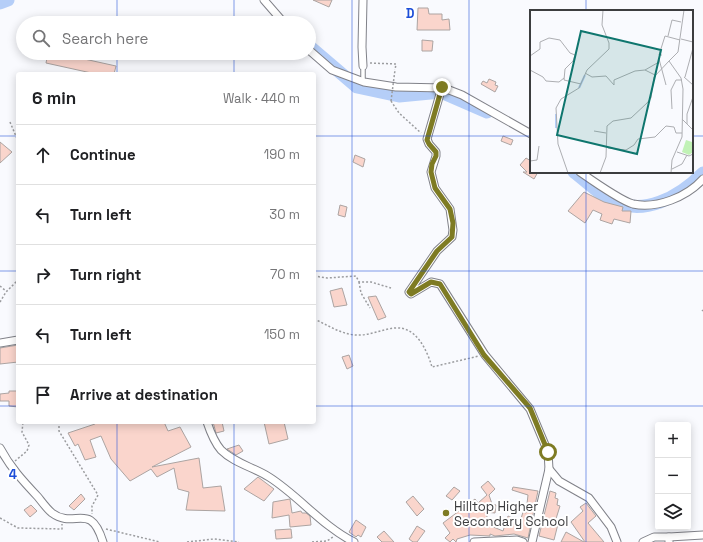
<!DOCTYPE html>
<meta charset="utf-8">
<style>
body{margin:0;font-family:"Space Grotesk",sans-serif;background:#f2f2f2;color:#202124}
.controls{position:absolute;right:12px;bottom:12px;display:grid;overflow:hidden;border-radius:4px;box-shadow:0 2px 10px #0003}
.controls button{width:36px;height:36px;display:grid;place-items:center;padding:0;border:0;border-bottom:1px solid #e0e0e0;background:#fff;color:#202124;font:20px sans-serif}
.stop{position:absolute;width:12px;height:12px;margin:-9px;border:3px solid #7e7b23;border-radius:50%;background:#fff}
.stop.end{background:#7e7b23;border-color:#fff;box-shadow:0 1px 4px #0008}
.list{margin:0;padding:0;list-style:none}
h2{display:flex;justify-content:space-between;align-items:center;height:52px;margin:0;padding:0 16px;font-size:17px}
h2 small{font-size:13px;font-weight:400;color:#757577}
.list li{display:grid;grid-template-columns:26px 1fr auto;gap:12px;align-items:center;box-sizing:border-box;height:60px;padding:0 16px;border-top:1px solid #e0e0e0}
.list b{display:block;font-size:15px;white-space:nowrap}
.list em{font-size:13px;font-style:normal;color:#757577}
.icon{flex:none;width:22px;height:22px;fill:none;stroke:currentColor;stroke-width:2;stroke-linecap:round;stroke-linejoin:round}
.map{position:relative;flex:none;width:703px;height:542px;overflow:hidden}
.search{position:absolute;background:#fff;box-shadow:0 2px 10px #0003;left:16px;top:16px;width:300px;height:44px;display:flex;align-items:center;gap:10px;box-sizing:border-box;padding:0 14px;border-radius:22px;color:#757577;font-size:15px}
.panel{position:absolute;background:#fff;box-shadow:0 2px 10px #0003;left:16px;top:72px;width:300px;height:352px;border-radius:4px}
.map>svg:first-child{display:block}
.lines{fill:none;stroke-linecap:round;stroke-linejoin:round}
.river{stroke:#b5cef8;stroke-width:13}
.building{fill:#fad5cc;stroke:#aca4a2}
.service-casing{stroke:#818289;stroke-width:5.5}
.minor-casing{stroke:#818289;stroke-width:9}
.path{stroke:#9b9c9f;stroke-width:1.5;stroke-dasharray:2 2;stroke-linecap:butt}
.service{stroke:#fff;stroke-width:3.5}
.minor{stroke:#fff;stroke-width:7}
.path-bridge{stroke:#9b9c9f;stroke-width:1.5;stroke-dasharray:2 2;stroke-linecap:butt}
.route{stroke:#7e7b23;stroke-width:5}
.grid{fill:none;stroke:#1d4ed8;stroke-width:1;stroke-opacity:0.55}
.poi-dot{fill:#7e7b23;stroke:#fff;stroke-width:1.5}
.labels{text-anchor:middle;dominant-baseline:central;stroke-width:4;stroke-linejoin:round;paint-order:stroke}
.poi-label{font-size:13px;fill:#3c3d3f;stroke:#fff;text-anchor:start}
.inset-river{fill:none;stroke:#b5cef8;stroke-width:2}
.inset-road{fill:none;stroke:#adaeb2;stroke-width:1}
.view{fill:#0f766e;fill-opacity:0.15;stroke:#0f766e;stroke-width:2}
.inset-edge{fill:none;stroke:#3c3d3f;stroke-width:2}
.grid-label{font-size:13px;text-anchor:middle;font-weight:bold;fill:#1d4ed8;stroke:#fff;stroke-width:4;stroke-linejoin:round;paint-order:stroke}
</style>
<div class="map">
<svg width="703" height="542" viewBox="0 0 703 542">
<rect width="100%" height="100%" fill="#f9fafe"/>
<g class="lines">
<!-- river -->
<g class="river">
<path d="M0,3L8,0"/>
<path d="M309,46L357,87L399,96L441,92L487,112"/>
<path d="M574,172C586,181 597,192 609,199C643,218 679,197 703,173"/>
</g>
</g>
<!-- building -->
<g class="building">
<path d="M313,0H332L329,7Z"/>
<path d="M418,8H428L429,14H442V20L449,19L450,30H417Z"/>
<path d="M422,40L433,41L432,51H422Z"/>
<path d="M48,53H57L116,66L114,74H96L46,63Z"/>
<path d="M489,79L496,82L495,85L498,86L495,92L481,84L483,81L487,83Z"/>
<path d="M503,136L513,140L511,145L501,141Z"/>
<path d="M0,142L12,152L0,163Z"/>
<path d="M355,155L365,159L363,167L353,162Z"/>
<path d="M526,158L531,161V172H538L534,179L523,172H527L520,165Z"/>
<path d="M584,192L604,202L623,207L622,211H631L630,223L614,219L612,224L600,220L602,214L593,210L585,223L568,211Z"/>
<path d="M340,205L347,207L345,217L338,215Z"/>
<path d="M342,288L347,305L334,307L330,291Z"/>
<path d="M376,296L386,317L378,320L368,297Z"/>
<path d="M18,345V362L0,364V348Z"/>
<path d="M349,355L353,366L347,369L342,357Z"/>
<path d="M9,391H18V407L9,406V401H0V394L9,393Z"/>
<path d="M94,422H164L168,431L180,427L191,447L152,467L199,458L203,488L221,486L225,511L186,510L189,492L178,489L174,468L157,477L151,469L130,481L111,459L101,436L90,440L96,457L85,460L78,444L75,446L68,433L95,424Z"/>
<path d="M213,422H222L224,431L216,433Z"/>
<path d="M264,422H284L288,439L269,444Z"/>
<path d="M239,445L243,451L236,455L227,449Z"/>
<path d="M258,477L274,489L264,501L244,489Z"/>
<path d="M488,481L495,489L489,495L492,504L496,505L495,513L485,512L491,526L503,531L508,516L520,522L523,512L526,513L528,495L512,490L513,487L538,491L528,538L514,534L495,536L490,534V536L470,535L457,539L456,542L453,539L450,542L445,538L450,533L443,523L475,499L478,503L487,495L481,487Z"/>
<path d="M454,487L460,491L452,500L446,496Z"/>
<path d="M550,491L556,493L555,498L558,499L557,505L560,506L555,522L558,524L554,540L539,536Z"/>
<path d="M81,494L85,499L74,510L69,506Z"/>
<path d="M413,496L424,509L417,516L406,502Z"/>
<path d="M290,499L292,513L301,511L302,513H306L310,516L311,525L290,527L289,515L272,518L273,502Z"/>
<path d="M586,503L596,516L588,523L604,542H585L571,522L583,511L580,507Z"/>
<path d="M31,505L37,511L30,517L24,510Z"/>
<path d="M356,520L366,527L361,537L358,535L356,537L349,532Z"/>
<path d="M417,526L425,531L417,542H413L409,539Z"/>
<path d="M291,529L292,538L276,539L275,530Z"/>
<path d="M384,531L394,542H382L377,537Z"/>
<path d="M566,532L584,542H561Z"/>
</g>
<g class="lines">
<!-- service casing -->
<g class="service-casing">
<path id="service" d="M363,66V81"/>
</g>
<!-- minor casing -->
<g class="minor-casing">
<g id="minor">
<path d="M264,0L284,23"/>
<path d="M363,0L362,47L363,66"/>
<path d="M309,50L332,70L364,82L396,87L444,88L462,95L531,134"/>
<path d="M442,87L427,139L429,144L436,152V156L431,172L435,188L450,209L453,230L452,237L437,251L409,292L411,294L431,282L440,284L485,355L530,409L548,452L549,469L532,542"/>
<path d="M580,172C590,179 622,201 633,204C657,209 687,197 703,179"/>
<path d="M0,343L18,340"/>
<path d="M207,422C210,431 214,442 221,450C234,463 253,467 269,477C299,496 322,526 354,542"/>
<path d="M0,448C10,467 23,481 38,497C42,502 47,509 52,513C75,530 90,500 103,542"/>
<path d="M549,469L559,481L589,498L611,527L617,542"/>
<path d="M474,542L517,540L523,542"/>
<path d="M643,542L654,537H669"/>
<path d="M669,542V537L703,535"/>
</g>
</g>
<!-- path -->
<g class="path">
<path d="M370,63L396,64L395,70"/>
<path d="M391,101L399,113L421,133"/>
<path d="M10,122L18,141"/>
<path d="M314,276L327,278L356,276L359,282H371L391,288"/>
<path d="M359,282L361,293L370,308"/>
<path d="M0,286L6,291"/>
<path d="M0,302L6,292L18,280"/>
<path d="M702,310L703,311"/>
<path d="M314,319C328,325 340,334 356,335C369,336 382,329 395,328C416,326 427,350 432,367L479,356"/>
<path d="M59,422V431L98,495L92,506V514"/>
<path d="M15,461L27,451L29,445L22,432L23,422"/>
<path d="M0,518L18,528L62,529V524"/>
<path d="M106,529L160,542"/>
<path d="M187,542L214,539L239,542"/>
<path d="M312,542L327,541L333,537"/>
</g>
<!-- service -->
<use href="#service" class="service"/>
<!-- minor -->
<use href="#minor" class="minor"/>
<!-- path-bridge -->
<path class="path-bridge" d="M391,101L395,70"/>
</g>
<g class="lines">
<!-- route -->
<path class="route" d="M442,87L427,140L429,144L436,152V156L432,164L431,172L435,188L450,209L453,223L452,237L437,251L409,292L411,294L431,282L440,284L484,355L530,408L548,452"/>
</g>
<!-- grid -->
<path class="grid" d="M117,0V23M234,0V23M352,0V542M469,0V542M586,0V11M117,53V74M234,53V74M0,136H18M314,136H531M692,136H703M586,172V542M0,271H18M314,271H703M0,406H18M314,406H703M117,422V542M234,422V542"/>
<!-- markers -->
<circle class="poi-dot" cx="446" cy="513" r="4"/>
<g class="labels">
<!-- poi labels -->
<g class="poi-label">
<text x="454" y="506">Hilltop Higher<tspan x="454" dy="15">Secondary School</tspan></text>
</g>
</g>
<!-- overview -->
<g transform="translate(530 10)">
<rect width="163" height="163" fill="#f9fafe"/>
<path d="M156,130L162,132L163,142L159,145L152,142Z" fill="#c1f2b6"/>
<path class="inset-river" d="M49,78L55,65M26,104V118"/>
<path class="inset-road" d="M138,26L142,10L151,12M151,29L163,32M132,45H129L135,26L150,30M0,46L10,39V32L19,28L30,30L40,43L45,45L43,51L35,59L34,70L51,74M129,49L136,75M0,60L13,67L16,71L29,72L34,68M115,60L129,52M55,63L62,67L76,66L84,75V70L105,61L115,60L125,65M154,67L163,75M155,67L163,38M142,99L141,80L146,70H152M152,109L163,120M157,114V104L163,87M64,121L76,123M163,124V137M78,138L96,140L104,135L108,129L125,127L136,116L144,117L146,123H152M147,142L159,146L163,144M0,151L7,150L9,136M142,159L152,154L157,145M38,163L28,134L26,98L31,89L49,78L57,60L79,39V33L72,15L73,0M70,163L76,147L77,116L83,111L101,108L117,93L121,88L124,67L139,51M141,163L142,150L152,127L153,79L151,68L139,51L148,42L154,0"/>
<path class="view" d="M51,21L131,40L107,144L27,125Z"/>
<rect width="163" height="163" class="inset-edge"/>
</g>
<g class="grid-label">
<text x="410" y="18">D</text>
<text x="13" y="479">4</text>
</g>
</svg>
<div class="controls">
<button>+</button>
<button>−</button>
<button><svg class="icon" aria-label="layers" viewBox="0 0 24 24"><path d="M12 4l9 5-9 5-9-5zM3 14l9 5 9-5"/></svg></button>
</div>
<div class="stop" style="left:548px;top:452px"></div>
<div class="stop end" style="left:442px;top:87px"></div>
<div class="search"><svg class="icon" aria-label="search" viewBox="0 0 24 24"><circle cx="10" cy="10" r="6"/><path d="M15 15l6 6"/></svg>Search here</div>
<section class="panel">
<h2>6 min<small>Walk · 440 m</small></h2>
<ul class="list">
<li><svg class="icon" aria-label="ahead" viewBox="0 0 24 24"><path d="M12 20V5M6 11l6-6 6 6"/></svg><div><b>Continue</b></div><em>190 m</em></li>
<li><svg class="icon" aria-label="left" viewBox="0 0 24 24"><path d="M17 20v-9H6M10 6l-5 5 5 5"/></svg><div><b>Turn left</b></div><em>30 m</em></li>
<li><svg class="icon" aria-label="right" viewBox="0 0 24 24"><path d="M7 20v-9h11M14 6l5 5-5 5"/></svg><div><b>Turn right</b></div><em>70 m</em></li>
<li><svg class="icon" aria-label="left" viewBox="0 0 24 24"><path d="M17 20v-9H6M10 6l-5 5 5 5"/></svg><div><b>Turn left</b></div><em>150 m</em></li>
<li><svg class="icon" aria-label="arrive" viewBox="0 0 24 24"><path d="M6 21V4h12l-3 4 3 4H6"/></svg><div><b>Arrive at destination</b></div></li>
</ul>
</section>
</div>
